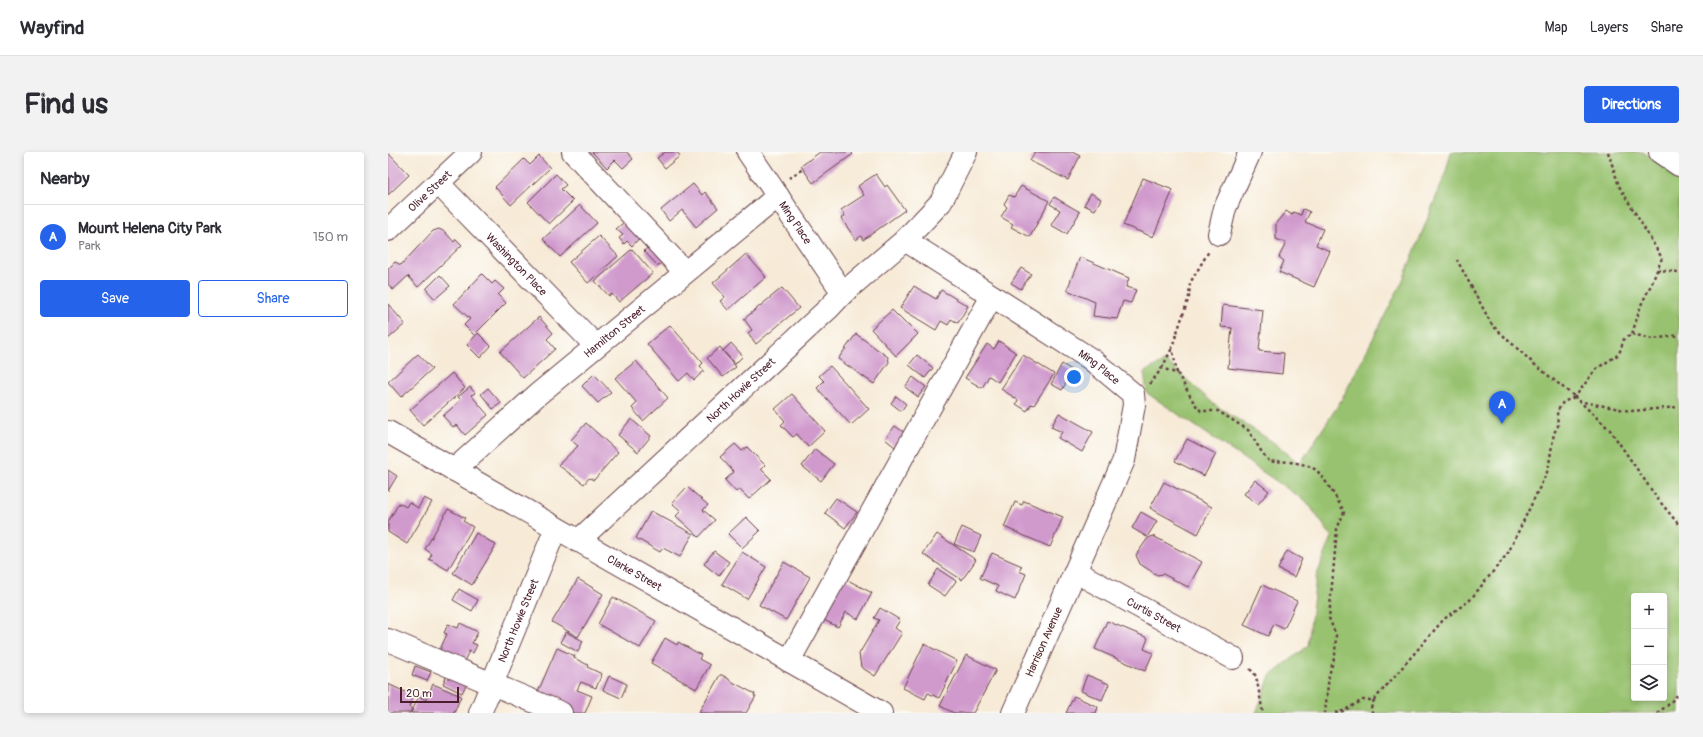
<!DOCTYPE html>
<meta charset="utf-8">
<style>
body{margin:0;font-family:Pangolin,sans-serif;background:#f2f2f3;color:#2b2b33}
.controls{position:absolute;right:12px;bottom:12px;display:grid;overflow:hidden;border-radius:4px;box-shadow:0 2px 6px #0003}
.controls button{width:36px;height:36px;display:grid;place-items:center;padding:0;border:0;border-bottom:1px solid #e1e1e2;background:#fff;color:#2b2b33;font:20px sans-serif}
.scale{position:absolute;left:12px;bottom:10px;width:59px;box-sizing:border-box;padding-left:4px;border:2px solid #4a1f2b;border-top:0;font-size:11px;line-height:14px;white-space:nowrap;color:#4a1f2b;-webkit-text-stroke:3px #fdfcf7;paint-order:stroke}
.you{position:absolute;left:686px;top:225px;width:14px;height:14px;margin:-10px;border:3px solid #fff;border-radius:50%;background:#1a73e8;box-shadow:0 0 0 6px #1a73e833}
.badge{display:grid;place-items:center;width:26px;height:26px;border-radius:50%;background:#2563eb;color:#fff;font-size:13px;font-weight:700}
.pin{position:absolute;translate:-50% -33px;filter:drop-shadow(0 1px 2px #0008)}
.pin::after{content:'';position:absolute;top:21px;width:14px;height:12px;background:inherit;clip-path:polygon(0 0,100% 0,50% 100%)}
.list{margin:0;padding:0;list-style:none}
h2{display:flex;justify-content:space-between;align-items:center;height:52px;margin:0;padding:0 16px;font-size:17px}
h2 small{font-size:13px;font-weight:400;color:#7c7c81}
.list li{display:grid;grid-template-columns:26px 1fr auto;gap:12px;align-items:center;box-sizing:border-box;height:64px;padding:0 16px;border-top:1px solid #e1e1e2}
.list b{display:block;font-size:15px;white-space:nowrap}
.list p{margin:0;font-size:13px;white-space:nowrap;color:#7c7c81}
.list em{font-size:13px;font-style:normal;color:#7c7c81}
.actions{display:flex;gap:8px;padding:12px 16px}
.actions a{flex:1;padding:9px 0;border:1px solid #2563eb;border-radius:4px;text-align:center;font-size:14px;color:#2563eb}
.actions .main{background:#2563eb;color:#fff}
.icon{flex:none;width:22px;height:22px;fill:none;stroke:currentColor;stroke-width:2;stroke-linecap:round;stroke-linejoin:round}
.map{position:relative;flex:none;width:1291px;height:561px;overflow:hidden;border-radius:4px}
header{display:flex;align-items:center;gap:24px;box-sizing:border-box;height:56px;padding:0 20px;background:#fff;border-bottom:1px solid #e1e1e2}
header strong{font-size:19px}
nav{display:flex;gap:22px;margin-inline-start:auto;font-size:14px}
.intro{display:flex;align-items:center;justify-content:space-between;box-sizing:border-box;height:96px;padding:0 24px}
h1{margin:0;font-size:28px}
.button{padding:10px 18px;border-radius:4px;background:#2563eb;color:#fff;font-size:14px;font-weight:700}
main{display:flex;gap:24px;padding:0 24px}
aside{flex:1;background:#fff;border-radius:4px;box-shadow:0 2px 6px #0003}
.map>svg:first-child{display:block}
.green{fill:#98c26f;stroke:#71704d;fill-rule:evenodd}
.building{fill:#d09acd}
.lines{fill:none;stroke-linecap:round;stroke-linejoin:round}
.minor-casing{stroke:#643e45;stroke-width:24}
.path{stroke:#643e45;stroke-width:2.5;stroke-dasharray:3 3;stroke-linecap:butt}
.minor{stroke:#fff;stroke-width:22}
.labels{text-anchor:middle;dominant-baseline:central;stroke-width:3.5;stroke-linejoin:round;paint-order:stroke}
.street-label{font-size:11px;fill:#4a1f2b;stroke:#fdfcf7}
</style>
<header>
<strong>Wayfind</strong>
<nav><a>Map</a><a>Layers</a><a>Share</a></nav>
</header>
<div class="intro"><h1>Find us</h1><a class="button">Directions</a></div>
<main>
<aside>
<h2>Nearby<small></small></h2>
<ul class="list">
<li><span class="badge">A</span><div><b>Mount Helena City Park</b><p>Park</p></div><em>150 m</em></li>
</ul>
<div class="actions"><a class="main">Save</a><a>Share</a></div>
</aside>
<div class="map">
<svg width="1291" height="561" viewBox="0 0 1291 561">
<rect width="100%" height="100%" fill="#fdfcf7"/>
<filter id="ink" filterUnits="userSpaceOnUse"><feTurbulence type="fractalNoise" baseFrequency=".025" numOctaves="2"/><feDisplacementMap in="SourceGraphic" scale="8" xChannelSelector="R" yChannelSelector="G"/><feConvolveMatrix kernelMatrix="1 2 1 2 8 2 1 2 1" color-interpolation-filters="sRGB"/></filter>
<filter id="wash" filterUnits="userSpaceOnUse"><feTurbulence type="fractalNoise" baseFrequency=".012" numOctaves="4" result="noise"/><feDisplacementMap in="SourceGraphic" scale="16" xChannelSelector="R" yChannelSelector="G"/><feGaussianBlur stdDeviation="0.9" result="paint"/><feColorMatrix in="noise" values="0 0 0 0 0 0 0 0 0 0 0 0 0 0 0 0 0 1.4 0 .05"/><feComposite in="paint" operator="in"/></filter>
<g filter="url(#wash)">
<rect width="100%" height="100%" fill="#f7ebd8"/>
<!-- green -->
<path class="green" d="M1063,0H1255L1291,25V561H868L882,524L920,494L928,425L944,385L919,350L759,241L756,220L778,209L827,253L885,290L912,312L954,247L1015,128L1057,23ZM1246,444H1276V546H1246Z"/>
<g id="blocks">
<!-- building -->
<g class="building">
<path d="M204,0H239L245,7L235,16L227,8L219,16Z"/>
<path d="M277,0H289L292,4L277,16L269,6Z"/>
<path d="M432,0H463L465,2L425,31L413,14Z"/>
<path d="M647,0H684L692,4L680,28L642,9Z"/>
<path d="M0,1L21,23L0,43Z"/>
<path d="M151,4L162,16L123,53L107,35L136,7L142,13Z"/>
<path d="M168,22L178,33L173,37L185,49L161,72L140,50Z"/>
<path d="M488,22L497,35L499,33L517,58L475,88L473,84L468,88L453,66L457,64L453,58L476,43L470,34Z"/>
<path d="M755,26L785,38L765,85L735,73Z"/>
<path d="M305,32L314,43L317,40L330,56L308,75L294,58L281,69L273,58Z"/>
<path d="M633,34L661,49L642,85L623,75L625,72L613,65L619,55L616,52L621,43L626,45Z"/>
<path d="M703,41L713,47L707,58L696,53Z"/>
<path d="M666,45L692,60L679,82L663,73L672,58L662,52Z"/>
<path d="M192,53L209,71L172,105L155,87Z"/>
<path d="M915,57L922,60L917,70L935,77L928,93L942,99L926,135L891,120L896,109L891,105L898,91L888,87V71L898,59L904,63L906,60L913,63Z"/>
<path d="M240,67L255,82L244,94L239,89L236,92L231,86L235,83L228,77Z"/>
<path d="M51,77L57,80L66,90L68,87L74,93L30,135L20,124L5,138L0,132V117L7,110L13,113L45,79Z"/>
<path d="M211,84L230,104L200,131L181,110Z"/>
<path d="M266,90L280,106L270,114L256,99Z"/>
<path d="M244,97L265,121L231,150L224,142L221,144L207,129Z"/>
<path d="M358,102L378,125L340,158L332,149L337,145L325,131Z"/>
<path d="M692,105L741,126L738,135L748,138L743,151L735,149L729,167L705,164L707,150L679,138Z"/>
<path d="M633,116L643,122L633,137L623,131Z"/>
<path d="M94,122L104,132L107,129L116,137L110,143L118,151L86,183L76,173L82,167L66,152Z"/>
<path d="M52,123L62,134L47,147L38,137Z"/>
<path d="M526,134L548,147L553,138L580,154L570,171L563,167L560,173L553,169L548,178L512,156Z"/>
<path d="M394,136L411,156L368,192L360,181L364,178L356,167Z"/>
<path d="M0,152L17,172L0,187Z"/>
<path d="M835,153L875,158L871,199L896,201L894,222L840,216L844,176L833,175Z"/>
<path d="M504,158L518,172H520L530,182L508,204L483,177Z"/>
<path d="M151,165L165,181L159,187L167,197L135,226L112,200Z"/>
<path d="M282,173L315,211L312,214L316,219L306,228L300,221L291,229L259,192Z"/>
<path d="M90,181L103,194L92,206L79,193Z"/>
<path d="M468,182L500,205L501,210L486,232L450,207Z"/>
<path d="M611,189L628,201L610,230L601,224L594,236L577,226L599,192L606,197Z"/>
<path d="M343,191L355,204L347,212L335,199Z"/>
<path d="M332,195L348,215L335,225L319,206Z"/>
<path d="M30,202L44,217L13,245L0,230Z"/>
<path d="M529,203L545,216L537,226L521,213Z"/>
<path d="M635,203L666,222L646,253L643,252L639,259L628,252L630,248L613,237Z"/>
<path d="M248,209L280,246L255,269L244,256L249,251L227,226Z"/>
<path d="M674,212L685,219L674,238L663,232Z"/>
<path d="M442,214L481,257L463,273L429,236L436,229L431,224Z"/>
<path d="M64,221L77,236L35,273L22,258Z"/>
<path d="M206,222L223,240L210,251L194,234Z"/>
<path d="M525,225L538,235L530,245L517,235Z"/>
<path d="M82,235L87,241L83,243L100,263L77,283L69,273L65,275L55,264L73,248L70,245Z"/>
<path d="M100,236L113,251L105,257L93,242Z"/>
<path d="M404,242L437,279L420,295L409,282L405,285L393,273L397,269L387,257Z"/>
<path d="M508,244L518,252L513,259L503,251Z"/>
<path d="M671,261L705,280L694,300L670,286L674,280L663,275Z"/>
<path d="M243,267L263,284L250,300L230,283Z"/>
<path d="M198,271L230,300L206,328L201,326L196,332L170,313L190,294L183,288Z"/>
<path d="M507,274L517,281L507,295L497,287Z"/>
<path d="M799,287L828,302L816,324L787,309Z"/>
<path d="M347,292L354,299L359,295L377,313L373,317L383,327L361,347L351,337L348,340L337,328L346,320L332,305Z"/>
<path d="M427,297L446,312L433,329L414,314Z"/>
<path d="M0,318L9,324L0,339Z"/>
<path d="M867,328L881,339L870,352L856,342Z"/>
<path d="M776,330L824,355L810,382L762,356Z"/>
<path d="M299,335L320,353L315,358L327,368L311,385L288,364L293,359L284,351Z"/>
<path d="M36,346L44,350L19,392L0,380V370L11,351L18,355L21,350L30,356Z"/>
<path d="M448,346L469,360L457,376L437,361Z"/>
<path d="M636,349L675,365L662,395L616,375L627,350L634,353Z"/>
<path d="M60,357L77,366L75,369L85,375L60,418L41,407L44,402L37,397Z"/>
<path d="M263,359L305,382L292,405L275,396L272,400L248,386Z"/>
<path d="M753,360L769,369L759,385L744,376Z"/>
<path d="M358,365L372,379L354,396L340,382Z"/>
<path d="M574,375L593,384L586,400L566,392Z"/>
<path d="M88,381L108,393L84,433L65,421Z"/>
<path d="M549,382L588,408L574,428L535,402Z"/>
<path d="M765,384L814,410L800,435L775,422L769,423L752,412L748,403L760,386Z"/>
<path d="M326,399L341,410L331,424L316,412Z"/>
<path d="M899,399L914,407L906,425L890,417Z"/>
<path d="M354,400L378,415L359,447L334,432Z"/>
<path d="M604,401L634,414L631,419L638,422L627,448L608,439L610,434L592,426Z"/>
<path d="M396,410L422,425L398,468L371,453Z"/>
<path d="M550,417L568,429L557,444L540,433Z"/>
<path d="M456,426L484,441L470,467L458,460L450,475L434,467Z"/>
<path d="M190,427L215,442L190,485L164,470Z"/>
<path d="M874,433L909,449L896,477L886,472L880,484L856,473Z"/>
<path d="M71,437L90,448L84,459L65,448Z"/>
<path d="M225,445L268,469L252,496L210,472Z"/>
<path d="M492,456L512,468L507,476L514,481L487,524L473,515L471,502L491,468L486,466Z"/>
<path d="M719,469L760,486L756,497L765,501L757,519L707,497Z"/>
<path d="M72,471L90,480L84,491L89,493L85,501L81,499L75,511L51,500L59,482L56,481L60,472L70,476Z"/>
<path d="M178,480L195,489L190,500L172,490Z"/>
<path d="M277,486L289,493L290,490L313,503L311,507L322,513L308,537L263,511Z"/>
<path d="M536,492L569,509L551,546L540,541L537,547L515,536Z"/>
<path d="M169,496L187,504L186,506L200,513L199,515L214,522L208,536L193,530L189,538L204,544L197,561H185L179,559L167,547L158,543L157,546L149,542Z"/>
<path d="M578,503L608,518L585,561H566L552,554Z"/>
<path d="M27,514L43,520L39,529L24,523Z"/>
<path d="M59,523L79,531L74,541L55,532Z"/>
<path d="M332,523H334L341,527V528L367,542L366,544H368L358,561H313L311,560Z"/>
<path d="M699,523L721,532L714,548L693,539Z"/>
<path d="M221,524L239,532L233,546L215,538Z"/>
<path d="M0,532L26,544L21,555L24,557L22,561H0Z"/>
<path d="M45,532L73,544L66,561H23L31,544L38,548Z"/>
<path d="M686,544L710,555L708,561H678Z"/>
</g>
</g>
</g>
<g filter="url(#ink)">
<use href="#blocks" fill-opacity="0" stroke="#643e45" stroke-width="1"/>
<g class="lines">
<!-- minor casing -->
<g class="minor-casing">
<g id="minor">
<path d="M185,0L297,120"/>
<path id="s1" d="M360,0L455,141"/>
<path d="M1272,0L1291,13"/>
<path id="s2" d="M50,31L208,194"/>
<path id="s3" d="M0,78L83,0"/>
<path d="M831,82L837,56L862,0"/>
<path id="s4" d="M517,88L704,208L745,242L746,253L736,308L625,561"/>
<path id="s5" d="M0,280L493,561"/>
<path id="s6" d="M66,318L149,243L390,44"/>
<path id="s7" d="M190,389L441,156L455,141L517,88L553,50L578,0"/>
<path id="s8" d="M688,420L845,506"/>
<path d="M0,488L173,561"/>
<path d="M401,509L604,144"/>
<path id="s9" d="M92,561L168,376"/>
</g>
</g>
<!-- path -->
<g class="path">
<path d="M1220,0L1231,34L1274,106L1264,131L1253,153L1244,182L1236,187L1231,202L1208,217L1187,245L1222,278L1269,346L1291,373"/>
<path d="M401,26L415,17"/>
<path d="M1269,118L1291,120"/>
<path d="M1244,182L1265,187L1291,183"/>
<path d="M774,216L784,196"/>
<path d="M789,221L784,195L801,145L802,131L821,99"/>
<path d="M762,232L774,216L790,222L806,251L813,259H830L860,278L875,302L882,310C894,308 919,311 928,318C934,322 953,353 956,360L949,377L941,466L948,483L947,503L941,523L937,561"/>
<path d="M1190,249L1242,259L1291,255"/>
<path d="M862,517L868,524L875,561"/>
<path d="M986,548L1056,467L1082,448L1120,401L1160,318L1166,281L1170,274L1169,260L1175,250L1187,245L1146,212L1104,173L1069,108"/>
<path d="M947,561L955,559L975,548H986L983,556L984,561"/>
<path d="M1269,561L1279,554L1291,541"/>
</g>
<!-- minor -->
<use href="#minor" class="minor"/>
</g>
</g>
<g class="labels">
<!-- street labels -->
<g class="street-label">
<text stroke="none"><textPath href="#s3" startOffset="57">Olive Street</textPath></text>
<text stroke="none"><textPath href="#s1" startOffset="85">Ming Place</textPath></text>
<text stroke="none"><textPath href="#s2" startOffset="113">Washington Place</textPath></text>
<text stroke="none"><textPath href="#s6" startOffset="212">Hamilton Street</textPath></text>
<text stroke="none"><textPath href="#s4" startOffset="232">Ming Place</textPath></text>
<text stroke="none"><textPath href="#s7" startOffset="222">North Howie Street</textPath></text>
<text stroke="none"><textPath href="#s5" startOffset="284">Clarke Street</textPath></text>
<text stroke="none"><textPath href="#s8" startOffset="89">Curtis Street</textPath></text>
<text stroke="none"><textPath href="#s9" startOffset="100">North Howie Street</textPath></text>
<text transform="translate(656 490) rotate(-66)">Harrison Avenue</text>
</g>
</g>
</svg>
<div class="controls">
<button>+</button>
<button>−</button>
<button><svg class="icon" aria-label="layers" viewBox="0 0 24 24"><path d="M12 4l9 5-9 5-9-5zM3 14l9 5 9-5"/></svg></button>
</div>
<div class="scale">20 m</div>
<div class="you"></div>
<div class="pin badge" style="left:1114px;top:272px">A</div>
</div>
</main>
